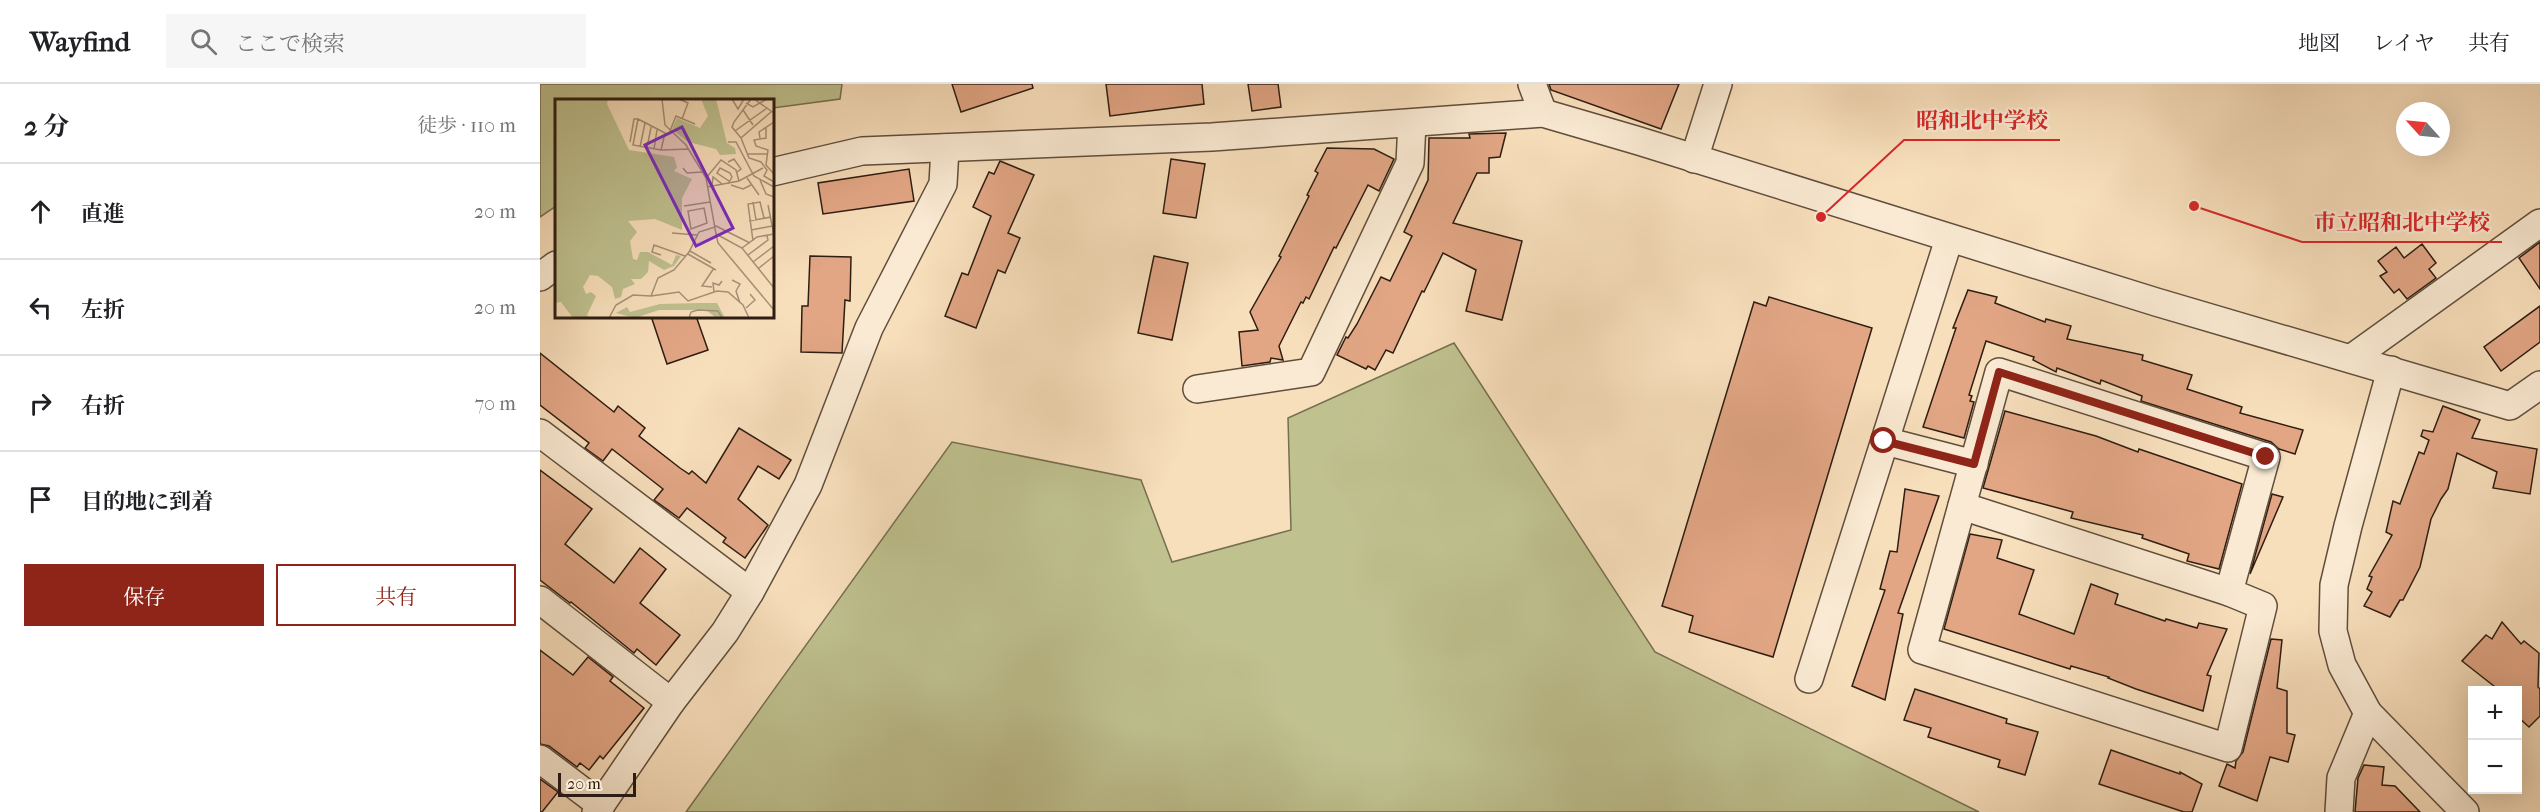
<!DOCTYPE html>
<html lang="ja">
<meta charset="utf-8">
<style>
body{margin:0;font-family:"IM FELL French Canon","Noto Serif JP",serif;background:#f6f6f6;color:#202124}
.controls{position:absolute;right:18px;bottom:18px;display:grid;overflow:hidden;border-radius:0px;box-shadow:0 6px 24px #0002}
.controls button{width:54px;height:54px;display:grid;place-items:center;padding:0;border:0;border-bottom:2px solid #e0e0e0;background:#fff;color:#202124;font:30px sans-serif}
.compass{position:absolute;left:1856px;top:18px;width:54px;height:54px;border-radius:50%;background:#fff;box-shadow:0 6px 24px #0002;rotate:297deg}
.scale{position:absolute;left:18px;bottom:15px;width:78px;box-sizing:border-box;padding-left:6px;border:3px solid #2e1d12;border-top:0;font-size:16px;line-height:21px;white-space:nowrap;color:#2e1d12;-webkit-text-stroke:4px #faead3;paint-order:stroke}
.stop{position:absolute;width:18px;height:18px;margin:-14px;border:4px solid #8f2418;border-radius:50%;background:#fff}
.stop.end{background:#8f2418;border-color:#fff;box-shadow:0 2px 6px #0008}
.list{margin:0;padding:0;list-style:none}
h2{display:flex;justify-content:space-between;align-items:center;height:78px;margin:0;padding:0 24px;font-size:26px}
h2 small{font-size:20px;font-weight:400;color:#757577}
.list li{display:grid;grid-template-columns:39px 1fr auto;gap:18px;align-items:center;box-sizing:border-box;height:96px;padding:0 24px;border-top:2px solid #e0e0e0}
.list b{display:block;font-size:22px;white-space:nowrap}
.list em{font-size:20px;font-style:normal;color:#757577}
.actions{display:flex;gap:12px;padding:18px 24px}
.actions a{flex:1;padding:14px 0;border:2px solid #8f2418;border-radius:0px;text-align:center;font-size:21px;color:#8f2418}
.actions .main{background:#8f2418;color:#fff}
.icon{flex:none;width:33px;height:33px;fill:none;stroke:currentColor;stroke-width:2;stroke-linecap:round;stroke-linejoin:round}
.map{position:relative;flex:none;width:2000px;height:728px;overflow:hidden}
header{display:flex;align-items:center;gap:36px;box-sizing:border-box;height:84px;padding:0 30px;background:#fff;border-bottom:2px solid #e0e0e0}
header strong{font-size:28px}
nav{display:flex;gap:33px;margin-inline-start:auto;font-size:21px}
.search{width:420px;height:54px;background:#f6f6f6;display:flex;align-items:center;gap:15px;box-sizing:border-box;padding:0 21px;border-radius:0px;color:#757577;font-size:22px}
main{display:flex}
aside{flex:1;background:#fff}
.map>svg:first-child{display:block}
.green{fill:#bfc18f;stroke:#766f50;stroke-width:1.5}
.building{fill:#e2a685;stroke:#2e1d12;stroke-width:1.5}
.lines{fill:none;stroke-linecap:round;stroke-linejoin:round}
.minor-casing{stroke:#604e3c;stroke-width:30}
.minor{stroke:#faead3;stroke-width:27}
.route{stroke:#8f2418;stroke-width:8}
.inset-road{fill:none;stroke:#a79178;stroke-width:1.5}
.view{fill:#7b2cbf;fill-opacity:0.15;stroke:#7b2cbf;stroke-width:3}
.inset-edge{fill:none;stroke:#2e1d12;stroke-width:3}
.leader{fill:none;stroke:#d62828;stroke-width:2}
.callout-dot{fill:#d62828;stroke:#faead3;stroke-width:2}
.callout-label{font-size:22px;text-anchor:middle;font-weight:bold;fill:#d62828;stroke:#faead3;stroke-width:4.5;stroke-linejoin:round;paint-order:stroke}
</style>
<header>
<strong>Wayfind</strong>
<div class="search"><svg class="icon" aria-label="search" viewBox="0 0 24 24"><circle cx="10" cy="10" r="6"/><path d="M15 15l6 6"/></svg>ここで検索</div>
<nav><a>地図</a><a>レイヤ</a><a>共有</a></nav>
</header>
<main>
<aside>
<h2>2 分<small>徒歩 · 110 m</small></h2>
<ul class="list">
<li><svg class="icon" aria-label="ahead" viewBox="0 0 24 24"><path d="M12 20V5M6 11l6-6 6 6"/></svg><div><b>直進</b></div><em>20 m</em></li>
<li><svg class="icon" aria-label="left" viewBox="0 0 24 24"><path d="M17 20v-9H6M10 6l-5 5 5 5"/></svg><div><b>左折</b></div><em>20 m</em></li>
<li><svg class="icon" aria-label="right" viewBox="0 0 24 24"><path d="M7 20v-9h11M14 6l5 5-5 5"/></svg><div><b>右折</b></div><em>70 m</em></li>
<li><svg class="icon" aria-label="arrive" viewBox="0 0 24 24"><path d="M6 21V4h12l-3 4 3 4H6"/></svg><div><b>目的地に到着</b></div></li>
</ul>
<div class="actions"><a class="main">保存</a><a>共有</a></div>
</aside>
<div class="map">
<svg width="2000" height="728" viewBox="0 0 2000 728">
<rect width="100%" height="100%" fill="#f8dfbc"/>
<filter id="stains"><feTurbulence type="fractalNoise" baseFrequency=".00333" numOctaves="4"/><feColorMatrix values="0 0 0 0 .2 0 0 0 0 .09 0 0 0 0 .02 0 0 0 .5 -.17"/></filter>
<radialGradient id="worn" r=".72"><stop offset=".6" stop-color="#630" stop-opacity="0"/><stop offset="1" stop-color="#630" stop-opacity=".3"/></radialGradient>
<!-- green -->
<g class="green">
<path d="M0,0H302L300,15L233,24L232,16H16V122L0,133Z"/>
<path d="M914,259L1115,568L1439,728H146L412,358L601,396L632,478L751,446L748,334Z"/>
</g>
<!-- building -->
<g class="building">
<path d="M412,0H492L493,4L421,28Z"/>
<path d="M566,0H662L664,20L570,32Z"/>
<path d="M708,0H738L741,23L712,27Z"/>
<path d="M1009,0H1139L1121,45L1011,6Z"/>
<path d="M966,49L960,73L949,74V89H937L913,139L982,157L962,236L926,227L936,186L903,169L884,208L882,207L853,269L846,266L835,286L828,282L826,285L797,271L806,253L808,254L817,240L841,193L850,197L872,152L864,148L888,96L889,54H930L929,50Z"/>
<path d="M787,64L834,65L854,75L839,107L828,101L796,164L794,163L769,215L766,213L763,219L761,218L739,262L743,276L731,274L730,278L702,282L699,248L718,246L710,228L741,173L739,172L769,112L767,111L778,89L775,87Z"/>
<path d="M631,75L665,80L656,134L623,129Z"/>
<path d="M460,77L494,91L468,149L480,154L465,189L458,186L436,244L405,232L422,189L428,191L451,132L433,123L449,88L454,90Z"/>
<path d="M369,85L374,117L283,130L278,99Z"/>
<path d="M2000,158V205L1979,174Z"/>
<path d="M1882,160L1896,179L1889,185L1896,194L1867,215L1859,205L1854,209L1840,192L1847,188L1838,177L1856,163L1864,174Z"/>
<path d="M270,172L311,173L310,217L305,216L302,269L261,268L262,222H268Z"/>
<path d="M614,172L648,179L632,256L598,249Z"/>
<path d="M1428,206L1457,213L1455,219L1505,238L1506,235L1531,242L1527,255L1603,271L1602,276L1652,291L1647,305L1702,323L1700,329L1763,346L1755,370L1739,365L1731,358L1601,317L1602,312L1561,296L1560,300L1517,284L1516,288L1493,276L1494,273L1446,257L1429,311L1432,312L1430,317L1434,318L1424,354L1383,343L1416,244H1413Z"/>
<path d="M1229,213L1332,244L1233,573L1149,548L1153,532L1122,522L1214,218L1226,222Z"/>
<path d="M2000,222V258L1961,287L1944,263Z"/>
<path d="M111,232H156L168,266L127,280Z"/>
<path d="M0,269L74,328L78,322L105,344L99,352L140,384L149,390L152,387L166,399L199,344L251,376L239,395L218,382L198,415L228,441L205,474L183,458L186,454L147,424L139,434L114,416L123,405L72,365L63,377L45,364L49,359L0,321Z"/>
<path d="M1903,322L1940,336L1932,354L1997,365L1990,410L1953,404L1957,388L1917,369L1908,405L1901,415L1891,435L1880,483L1863,516H1860L1850,533L1824,522L1832,508L1827,505L1832,493L1829,492L1852,451L1846,448L1853,417L1860,420L1879,368L1884,370L1889,356L1881,352L1883,346L1893,348Z"/>
<path d="M1465,327L1556,352L1598,368L1599,365L1702,400L1679,485L1647,477L1649,470L1602,454L1603,451L1531,434L1533,428L1443,404Z"/>
<path d="M0,386L52,425L25,460L74,499L100,464L126,485L100,519L140,551L116,581L97,565L94,569L31,518L30,519L0,496Z"/>
<path d="M1365,405L1399,412L1358,529L1363,530L1345,616L1312,602L1345,506L1340,505L1350,467L1357,468Z"/>
<path d="M1732,410L1743,413L1710,490Z"/>
<path d="M1430,450L1462,456L1457,474L1494,486L1479,530L1534,550L1551,500L1578,510L1575,520L1625,537L1626,535L1657,544L1659,539L1687,545L1667,591L1671,592L1663,627L1596,605L1568,594L1569,593L1531,582L1530,585L1404,545Z"/>
<path d="M1962,538L1981,560L1984,557L1999,569L1998,603L2000,605V632L1989,643L1977,632V606H1959L1922,577L1946,551L1952,555Z"/>
<path d="M1731,555L1742,556L1737,604L1747,607V649L1755,651L1748,678L1730,673L1717,717L1679,702L1687,680L1695,684L1696,677L1703,668Z"/>
<path d="M0,566L33,591L48,573L73,593L70,597L104,624L63,675L60,672L49,686L40,679L37,683L9,662L0,660Z"/>
<path d="M1375,605L1467,635L1466,639L1498,648L1485,691L1458,683L1460,676L1388,653L1391,644L1364,636Z"/>
<path d="M1571,666L1640,690V688L1662,700L1652,728H1644L1559,700Z"/>
<path d="M1824,681L1844,683L1842,701L1855,702L1880,728H1815L1818,694Z"/>
<path d="M0,695L18,708L2,728H0Z"/>
</g>
<g class="lines">
<!-- minor casing -->
<g class="minor-casing">
<g id="minor">
<path d="M992,0L1003,29"/>
<path d="M1154,75L1178,0"/>
<path d="M232,88L322,67L672,53L1003,29L1099,57L1616,218L1970,322L2000,301"/>
<path d="M0,193L16,181"/>
<path d="M1812,274L2000,139"/>
<path d="M1851,286L1808,442L1794,501L1793,547L1802,581L1828,629L1925,728"/>
<path d="M1459,288L1726,373L1689,508L1723,522L1688,664L1382,566Z"/>
<path d="M657,305L771,288L870,79L872,39"/>
<path d="M0,349L210,508"/>
<path d="M1345,357L1434,380"/>
<path d="M1422,422L1689,508"/>
<path d="M0,516L131,618"/>
<path d="M1269,595L1409,155"/>
<path d="M0,675L61,721"/>
<path d="M56,728L131,618L185,548L210,508L268,401L329,244L403,100L405,64"/>
<path d="M1799,728L1801,694L1828,629"/>
</g>
</g>
<!-- minor -->
<use href="#minor" class="minor"/>
</g>
<g class="lines">
<!-- route -->
<path class="route" d="M1344,357L1434,380L1459,288L1726,373"/>
</g>
<!-- overview -->
<g transform="translate(15 15)">
<rect width="219" height="219" fill="#f8dfbc"/>
<path d="M0,0H53L52,5L74,51L119,58L122,68L119,72L137,80L127,99V131L100,120L73,122L82,133L75,142L78,160L82,161L85,153H93L117,166L121,156L126,157L119,167L109,171L94,162L93,173L86,180H76L80,185L68,190L66,198L60,200L57,188L43,177L35,176L28,188L31,195L36,193L41,197L32,216L35,219H18L6,203L0,204ZM146,0H161L172,44L180,49L181,55L165,56L161,50L133,43L117,30L122,19L145,29L153,17ZM143,204H162L170,219H161L151,211H104L80,219L61,214L72,208L75,213L105,205Z" fill="#bfc18f"/>
<path class="inset-road" d="M107,0L110,26L131,46L151,79L161,135L187,149L219,189M124,0L133,4L127,20M177,0L183,10L189,0M199,0L219,14M191,4L198,8L212,0M188,11L198,26M216,13L186,39L194,59L206,63L212,71L209,77L219,83M211,28V39L199,41L201,47L213,51L211,66L219,75M115,32L121,17L140,25M180,32L212,9M186,39L177,28L179,23L196,0M205,39L204,33L219,23M75,43L79,20H83M173,43H181L199,77L219,88M85,48L90,24M92,49L96,28M99,50L102,31M106,51L110,34L83,20L78,46L106,51L134,50M193,55H212M173,63L179,60L186,70L182,73M128,69L132,74L147,73M151,79L166,61L181,71L184,82M192,79L204,96M205,81L211,95L219,98M173,85L177,78L175,74L165,69L162,74L174,82M176,86L188,90L196,86M157,87L158,78L167,85M152,88L184,82L208,69M198,103L201,121M213,106L219,136M129,107L155,103M149,109L152,124L136,130L133,112ZM194,122L216,118M159,126L195,144M196,131L217,127M117,134L142,136M161,135L163,144L219,211M198,142L193,105L205,103L209,119M187,149L202,138L219,135M135,152L156,164M133,155L161,171M106,156L97,153L99,146L130,157M193,156L213,141L212,137M198,163L219,147M204,169L219,157M177,181L185,185L181,192L185,204M157,188L147,187L159,169M159,193L158,184L164,186L167,182M96,197L124,193L133,202L162,192L173,193L188,206L194,219M191,209L200,201L195,195M54,219L61,206L78,196L96,197L103,179L119,171L134,153L144,133L160,128M99,219H124M134,219L136,213L143,211L163,212L167,219"/>
<path class="view" d="M127,28L178,129L141,147L90,46Z"/>
<rect width="219" height="219" class="inset-edge"/>
</g>
<!-- callouts -->
<path class="leader" d="M1281 133L1364 56H1520M1654 122L1762 158H1962"/>
<g class="callout-dot">
<circle cx="1281" cy="133" r="6"/>
<circle cx="1654" cy="122" r="6"/>
</g>
<g class="callout-label">
<text x="1442" y="44">昭和北中学校</text>
<text x="1862" y="146">市立昭和北中学校</text>
</g>
<rect width="100%" height="100%" filter="url(#stains)"/>
<rect width="100%" height="100%" fill="url(#worn)"/>
</svg>
<div class="controls">
<button>+</button>
<button>−</button>
</div>
<svg class="compass" viewBox="-18 -18 36 36"><path d="M0-13l5 13h-10z" fill="#e53935"/><path d="M0 13l5-13h-10z" fill="#757577"/></svg>
<div class="scale">20 m</div>
<div class="stop" style="left:1344px;top:357px"></div>
<div class="stop end" style="left:1726px;top:373px"></div>
</div>
</main>
